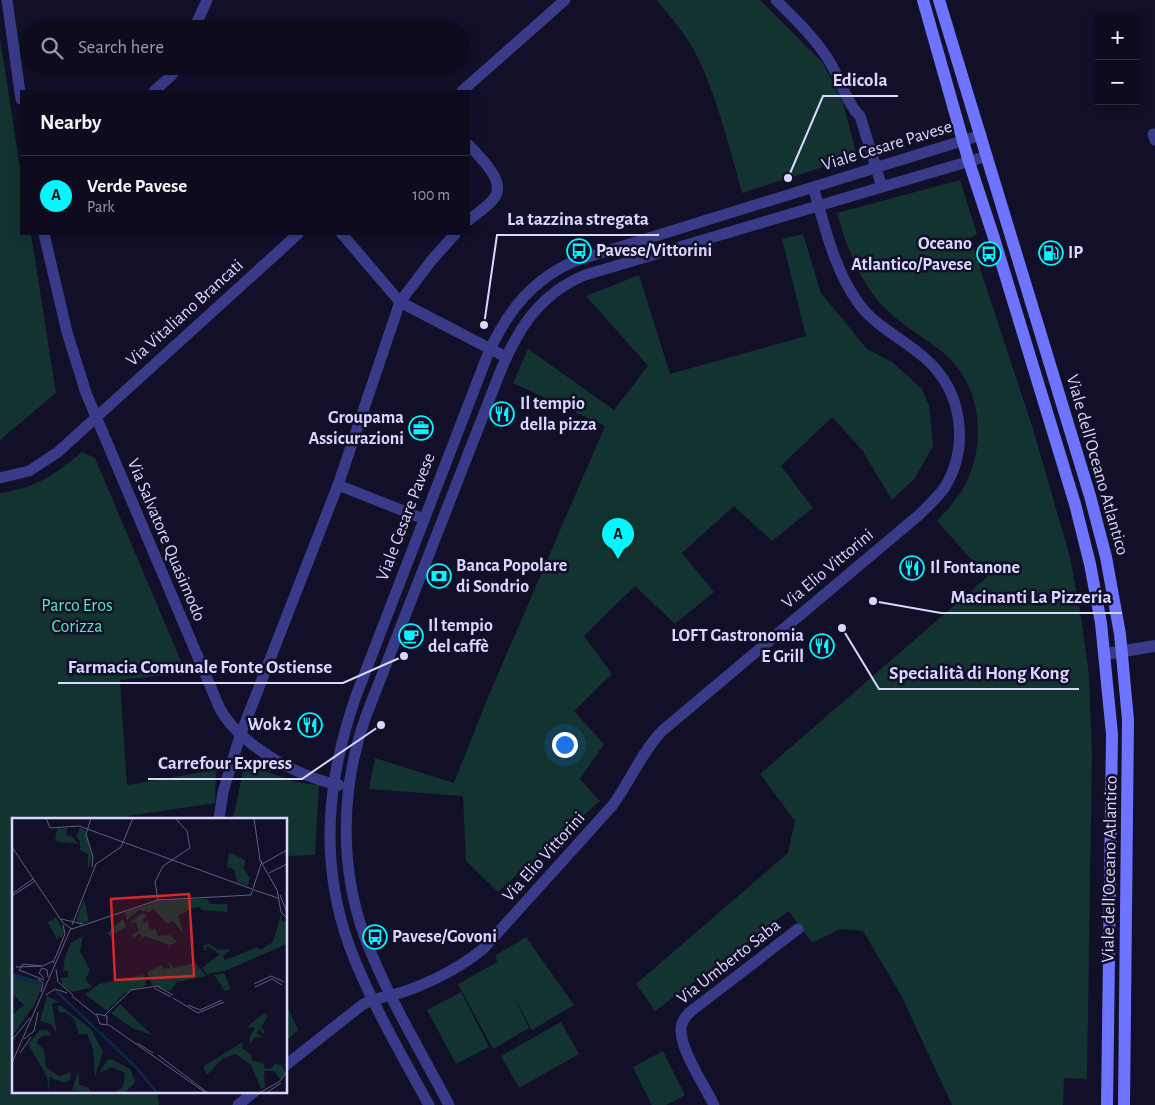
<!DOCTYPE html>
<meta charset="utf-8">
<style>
body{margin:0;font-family:"Alegreya Sans",sans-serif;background:#1c192c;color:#f1f3f6}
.controls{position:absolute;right:15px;top:15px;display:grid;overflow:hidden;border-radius:0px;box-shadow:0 2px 12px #0003}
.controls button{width:45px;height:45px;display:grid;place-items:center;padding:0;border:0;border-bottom:1px solid #2e2b3d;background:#0e0b1f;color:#f1f3f6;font:25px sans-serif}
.you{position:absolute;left:564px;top:744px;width:18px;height:18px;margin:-12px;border:4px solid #fff;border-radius:50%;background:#1a73e8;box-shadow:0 0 0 8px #1a73e833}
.badge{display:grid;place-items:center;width:32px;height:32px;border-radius:50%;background:#03f6ff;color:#111;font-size:16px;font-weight:700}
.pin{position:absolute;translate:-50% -41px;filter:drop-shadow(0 1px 2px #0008)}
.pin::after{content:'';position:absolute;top:26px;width:18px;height:15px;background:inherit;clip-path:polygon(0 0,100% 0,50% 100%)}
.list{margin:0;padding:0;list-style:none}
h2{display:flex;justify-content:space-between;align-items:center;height:65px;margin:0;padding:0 20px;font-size:21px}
h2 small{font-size:16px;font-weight:400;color:#9b9ba4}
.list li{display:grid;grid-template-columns:32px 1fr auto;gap:15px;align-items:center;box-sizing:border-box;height:80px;padding:0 20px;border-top:1px solid #2e2b3d}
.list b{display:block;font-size:19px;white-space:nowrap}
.list p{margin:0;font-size:16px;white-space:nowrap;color:#9b9ba4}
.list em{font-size:16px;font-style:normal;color:#9b9ba4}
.icon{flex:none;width:28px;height:28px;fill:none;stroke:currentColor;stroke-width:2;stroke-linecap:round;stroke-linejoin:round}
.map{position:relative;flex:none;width:1155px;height:1105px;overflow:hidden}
.search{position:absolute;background:#0e0b1f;box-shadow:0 2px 12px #0003;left:20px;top:20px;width:450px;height:55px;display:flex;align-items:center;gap:12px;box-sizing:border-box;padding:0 18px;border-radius:28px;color:#9b9ba4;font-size:19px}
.panel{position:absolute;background:#0e0b1f;box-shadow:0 2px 12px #0003;left:20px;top:90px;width:450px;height:145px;border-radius:0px}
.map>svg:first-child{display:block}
.green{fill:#123330}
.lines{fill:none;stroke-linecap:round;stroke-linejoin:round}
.minor{stroke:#393b89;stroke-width:11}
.tertiary{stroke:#393b89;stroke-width:12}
.secondary{stroke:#6e74ff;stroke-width:12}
.labels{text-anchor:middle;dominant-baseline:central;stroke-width:5;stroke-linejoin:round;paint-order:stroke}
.street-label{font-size:18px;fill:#d9d7ff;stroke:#120f29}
.poi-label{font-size:18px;font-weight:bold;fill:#d9d7ff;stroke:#120f29;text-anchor:start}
.park-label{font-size:18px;fill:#5ee4ba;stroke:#120f29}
.inset-river{fill:none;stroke:#0b274d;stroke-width:2.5}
.inset-road{fill:none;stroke:#625f7f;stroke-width:1}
.view{fill:#d62828;fill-opacity:0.15;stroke:#d62828;stroke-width:2.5}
.inset-edge{fill:none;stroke:#d9d7ff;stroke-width:2.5}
.leader{fill:none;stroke:#d9d7ff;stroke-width:2}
.callout-dot{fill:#d9d7ff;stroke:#120f29;stroke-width:2}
.callout-label{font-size:19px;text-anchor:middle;font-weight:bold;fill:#d9d7ff;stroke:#120f29;stroke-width:5;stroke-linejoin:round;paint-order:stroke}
</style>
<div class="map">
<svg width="1155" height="1105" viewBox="0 0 1155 1105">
<rect width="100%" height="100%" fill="#120f29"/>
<!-- green -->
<g class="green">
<path d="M657,0H760L823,63L843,103L857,156L742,193C730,150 718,101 699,60C689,38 672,19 657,0Z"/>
<path d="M0,38L21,174V234H31L56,393L0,440Z"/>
<path d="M960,180L977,234L970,238L1033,429L1070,557L1081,617L1089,675L1092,754L1087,1079L1064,1078L1063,1105H952L901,995L863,931L840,929L812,943L789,911L655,1011L636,984L788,853L795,821L760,774L987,577L937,521C946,512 954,502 961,492C987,450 984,389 946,355C924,336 898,324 878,301C857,275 846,245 837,213Z"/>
<path d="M803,234L821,293L867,349L892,362L922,389L929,405L933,446L915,478L892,500L862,450L832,417L781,466L813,508L772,541L734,506L682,553L714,592L675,624L635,586L584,636L612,674L574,711L604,744L580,779L600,801L498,892L466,861L463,796L369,789L375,758L454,783L488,697L605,426L513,383L528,349L614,410L648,366L586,296L639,275L670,374L806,336L782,239Z"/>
<path d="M82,452L95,458L186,673L120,680L127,785L216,770L215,803L128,816V819H14V1091H157L159,1105H0V493C36,488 54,475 82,452Z"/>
<path d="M245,761C269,773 291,783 319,785L315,855L286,856V819H233Z"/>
<path d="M526,937L574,1005L532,1030L513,995L529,1028L493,1049L458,984L497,962L496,955Z"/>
<path d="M461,992L489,1047L456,1064L427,1010Z"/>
<path d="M286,1004L298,1030L286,1041Z"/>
<path d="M561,1022L579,1054L519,1088L501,1056Z"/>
<path d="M663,1051L685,1095L666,1105H652L633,1067Z"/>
</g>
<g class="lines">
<!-- minor -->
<g class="minor">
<path d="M7,0L21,99"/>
<path d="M776,0C794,18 814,37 828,59C839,75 847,105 860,116L882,187"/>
<path d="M194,29L207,0"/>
<path d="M154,91L171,76L178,66"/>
<path d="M462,91L565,0"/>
<path d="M1153,134L1155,140"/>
<path d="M469,145C479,157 506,180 495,197C489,206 477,213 469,220"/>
<path d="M44,234L67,332L86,393L220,709C241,746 298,777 339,785"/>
<path d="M342,234L400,302L506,357"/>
<path d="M0,478L29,471L58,452L298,234"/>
<path d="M338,485L424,519"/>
<path d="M219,819L223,792L240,736L338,485L400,302L431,261L455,234"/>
<path d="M286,1065L362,1005C376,997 391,996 406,991C434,981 461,967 484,948L612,806C630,782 641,753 662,731L919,515C928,506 938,497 945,487C970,445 962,391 926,359C904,339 877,328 859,304C834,270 825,226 813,187"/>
<path d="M238,1105L255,1091"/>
<path d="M429,1105C402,1056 368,997 349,945C319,861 327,779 356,696L488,354C507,312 532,279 575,261L981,135"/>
<path d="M449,1105C420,1050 386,994 364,935C339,864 341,786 366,716L497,380C515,333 537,295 585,275L987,156"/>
<path d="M714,1105C705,1086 680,1050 681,1029C681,1022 685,1017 690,1012L798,929"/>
</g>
<!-- tertiary -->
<path class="tertiary" d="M1106,654L1155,646"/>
<!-- secondary -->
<g class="secondary">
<path d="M923,0L969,162L993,235L1075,504L1090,564L1101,623L1112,734L1107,1105"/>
<path d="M939,0L1090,496L1106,557L1120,634L1128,720L1124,1105"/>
</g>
</g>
<!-- icons -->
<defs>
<g id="bus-ring" transform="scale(1.25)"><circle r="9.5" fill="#120f29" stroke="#03f6ff" stroke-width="1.5"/><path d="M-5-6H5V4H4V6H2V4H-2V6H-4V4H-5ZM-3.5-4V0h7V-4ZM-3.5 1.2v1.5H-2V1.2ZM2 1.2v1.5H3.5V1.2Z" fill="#03f6ff"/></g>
<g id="fuel-ring" transform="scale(1.25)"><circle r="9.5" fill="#120f29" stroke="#03f6ff" stroke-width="1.5"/><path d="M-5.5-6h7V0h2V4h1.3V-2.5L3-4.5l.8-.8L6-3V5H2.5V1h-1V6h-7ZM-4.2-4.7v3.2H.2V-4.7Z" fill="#03f6ff"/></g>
<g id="restaurant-ring" transform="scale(1.25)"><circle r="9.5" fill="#120f29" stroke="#03f6ff" stroke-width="1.5"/><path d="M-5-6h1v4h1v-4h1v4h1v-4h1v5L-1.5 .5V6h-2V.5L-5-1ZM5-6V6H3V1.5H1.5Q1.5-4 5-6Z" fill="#03f6ff"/></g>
<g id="office-ring" transform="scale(1.25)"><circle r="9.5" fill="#120f29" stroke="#03f6ff" stroke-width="1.5"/><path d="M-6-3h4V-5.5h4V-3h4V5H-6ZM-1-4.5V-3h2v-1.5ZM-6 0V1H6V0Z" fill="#03f6ff"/></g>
<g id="bank-ring" transform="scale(1.25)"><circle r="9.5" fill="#120f29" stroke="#03f6ff" stroke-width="1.5"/><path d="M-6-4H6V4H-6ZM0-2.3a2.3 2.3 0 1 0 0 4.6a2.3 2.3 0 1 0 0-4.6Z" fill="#03f6ff"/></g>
<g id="cafe-ring" transform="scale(1.25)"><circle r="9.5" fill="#120f29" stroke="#03f6ff" stroke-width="1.5"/><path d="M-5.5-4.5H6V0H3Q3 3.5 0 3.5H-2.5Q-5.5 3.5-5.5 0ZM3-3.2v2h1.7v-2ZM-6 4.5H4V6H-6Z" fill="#03f6ff"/></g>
</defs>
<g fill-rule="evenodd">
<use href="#bus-ring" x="579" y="251"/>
<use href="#fuel-ring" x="1051" y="253"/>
<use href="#bus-ring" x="989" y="254"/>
<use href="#restaurant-ring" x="502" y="414"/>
<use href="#office-ring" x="421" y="428"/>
<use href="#restaurant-ring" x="912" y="568"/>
<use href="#bank-ring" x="439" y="576"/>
<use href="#cafe-ring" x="411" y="636"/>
<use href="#restaurant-ring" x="822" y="646"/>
<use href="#restaurant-ring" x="310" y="725"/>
<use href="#bus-ring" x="375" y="937"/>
</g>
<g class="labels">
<!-- street labels -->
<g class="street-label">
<text transform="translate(887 146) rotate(-17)">Viale Cesare Pavese</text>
<text transform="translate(185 313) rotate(-42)">Via Vitaliano Brancati</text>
<text transform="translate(1097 465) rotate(74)">Viale dell'Oceano Atlantico</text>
<text transform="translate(406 517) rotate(-69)">Viale Cesare Pavese</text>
<text transform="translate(166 540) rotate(67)">Via Salvatore Quasimodo</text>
<text transform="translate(828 569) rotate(-40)">Via Elio Vittorini</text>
<text transform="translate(544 857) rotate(-48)">Via Elio Vittorini</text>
<text transform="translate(1110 869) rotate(-89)">Viale dell'Oceano Atlantico</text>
<text transform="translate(729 962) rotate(-38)">Via Umberto Saba</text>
</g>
<!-- poi labels -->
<g class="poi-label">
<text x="972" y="244" text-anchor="end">Oceano<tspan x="972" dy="21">Atlantico/Pavese</tspan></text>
<text x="596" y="251">Pavese/Vittorini</text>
<text x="1068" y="253">IP</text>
<text x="520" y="404">Il tempio<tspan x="520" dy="21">della pizza</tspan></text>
<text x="404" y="418" text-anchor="end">Groupama<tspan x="404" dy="21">Assicurazioni</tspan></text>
<text x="456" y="566">Banca Popolare<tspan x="456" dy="21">di Sondrio</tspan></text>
<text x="930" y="568">Il Fontanone</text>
<text x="428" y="626">Il tempio<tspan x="428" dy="21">del caffè</tspan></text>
<text x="804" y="636" text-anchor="end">LOFT Gastronomia<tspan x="804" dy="21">E Grill</tspan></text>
<text x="292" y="725" text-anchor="end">Wok 2</text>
<text x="392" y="937">Pavese/Govoni</text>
</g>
<!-- park labels -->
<g class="park-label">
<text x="77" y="606">Parco Eros<tspan x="77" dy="21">Corizza</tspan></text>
</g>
</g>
<!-- overview -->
<g transform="translate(12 818)">
<rect width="275" height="275" fill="#120f29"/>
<path d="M56,10L54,17L60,18L66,26L43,23L45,11ZM68,10L73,12L80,39L76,51V36L68,32V23L64,18ZM217,34L233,42L232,51L238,60L236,68L225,64L222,51L215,49ZM72,81L77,103L70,106L64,102ZM176,81H196L197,86H215V94L189,92L188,89L180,90L166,98L171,114L161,103L155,106L141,90L137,94L127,92L115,102L113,94L147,83ZM131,95L135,97L130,102L133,105L136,103L137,109L140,112L143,110L146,118L158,117L165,124L158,127V133L157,127L132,118L126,124L130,118L127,115L122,120L120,116L127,113L124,104L117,105ZM269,96L270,104L275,102V126L213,153L195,156L190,150L208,136L195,128L193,134L191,127L197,126L207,132L219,131L211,138L213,142L246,129L248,132L261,124ZM44,99L52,114L50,120L46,118V123L34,101L37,104ZM111,101L114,109L98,118L95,115ZM71,118L68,133L78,152L73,162L81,169L60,174L50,167L49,160L56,159V153H51L53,139L59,125ZM157,144L161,150L183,145L195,158L165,164L158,173L140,167L135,154L150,147L151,151L158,150ZM0,155L28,163L30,167L23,186L0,218V197L12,187L0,176ZM212,155L219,171L213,173L202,157ZM131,157L135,167L113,175L95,193L73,176L87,166ZM35,178L47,184L40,186L45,216L39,206L28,203ZM108,186L140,217L120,210L99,195ZM48,187L79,211L91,234L83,259L81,230L75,216H67L62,201L53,194L47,195L45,188ZM252,195L256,198L249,209L253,213L250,216L249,211L244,215L252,220L243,219L238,226V218L243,210L235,209ZM28,212H35L39,217L30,218L24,224L32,232L34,249L47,258L59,254L58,262L53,265L37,259V275L35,259L16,226ZM231,224L230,230L240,238L239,242L251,245L253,251L260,250L262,246L269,247L274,255L268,261L262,253H252L253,269L249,271L239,247L224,236L210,241L195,257L191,249L195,246ZM99,241L118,251L123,264L113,275H101L111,269L113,255L100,249L87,255L95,242ZM67,251V267L76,269L79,275L60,272Z" fill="#123330"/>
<path class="inset-river" d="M0,157L28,166M44,173L124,249L145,275"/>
<path class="inset-road" d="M34,0L38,10L67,8L240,71M79,0L74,16L81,39L80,49M242,0L248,42L265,72L269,94L275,100M0,29L51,105L60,111L146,82L239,77L250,43M250,46L275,32M151,48L178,30L175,13L163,0M257,55L275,46M242,72L266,80M0,76L21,61M268,77L275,95M0,78L23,63M146,82L143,64L151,48M49,101L71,106M60,107L84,46L109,29L121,0M41,145L53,116L51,107M29,148L11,146L7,152L32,162M4,149L31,148L41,143M44,151L46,164L61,177M32,160L27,155L30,150L35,152L36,159M26,161L31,165L29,174M242,166L259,158L272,164M243,169L260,161L270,167M142,170L159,179M34,177L43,171L55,175M60,178L85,198L88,206L97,207L194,275M161,180L186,195L212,184M176,187L188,192L210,182M84,196L95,198V206M93,197L119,172L145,168L161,177M12,221L22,213L26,194M0,222L18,200M125,225L141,235M8,235L19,219M146,237L196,275M0,245L59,110M247,275L267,264L275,254M254,275L269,265"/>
<path class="view" d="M177,76L182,158L103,162L99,81Z"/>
<rect width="275" height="275" class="inset-edge"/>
</g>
<!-- callouts -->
<path class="leader" d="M788 178L823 96H898M484 325L497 235H659M873 601L941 613H1122M404 656L343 683H58M842 628L879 689H1079M381 725L302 779H148"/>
<g class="callout-dot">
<circle cx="788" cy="178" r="5"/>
<circle cx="484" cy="325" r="5"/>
<circle cx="873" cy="601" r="5"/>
<circle cx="404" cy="656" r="5"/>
<circle cx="842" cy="628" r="5"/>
<circle cx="381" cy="725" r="5"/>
</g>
<g class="callout-label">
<text x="860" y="86">Edicola</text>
<text x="578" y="225">La tazzina stregata</text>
<text x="1031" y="603">Macinanti La Pizzeria</text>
<text x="200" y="673">Farmacia Comunale Fonte Ostiense</text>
<text x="979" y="679">Specialità di Hong Kong</text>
<text x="225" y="769">Carrefour Express</text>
</g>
</svg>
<div class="controls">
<button>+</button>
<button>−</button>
</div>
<div class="you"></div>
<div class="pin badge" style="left:618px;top:559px">A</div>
<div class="search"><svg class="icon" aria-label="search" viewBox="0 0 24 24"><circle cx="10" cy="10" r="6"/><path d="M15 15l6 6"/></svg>Search here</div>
<section class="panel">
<h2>Nearby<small></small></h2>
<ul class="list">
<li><span class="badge">A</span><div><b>Verde Pavese</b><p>Park</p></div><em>100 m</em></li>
</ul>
</section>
</div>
